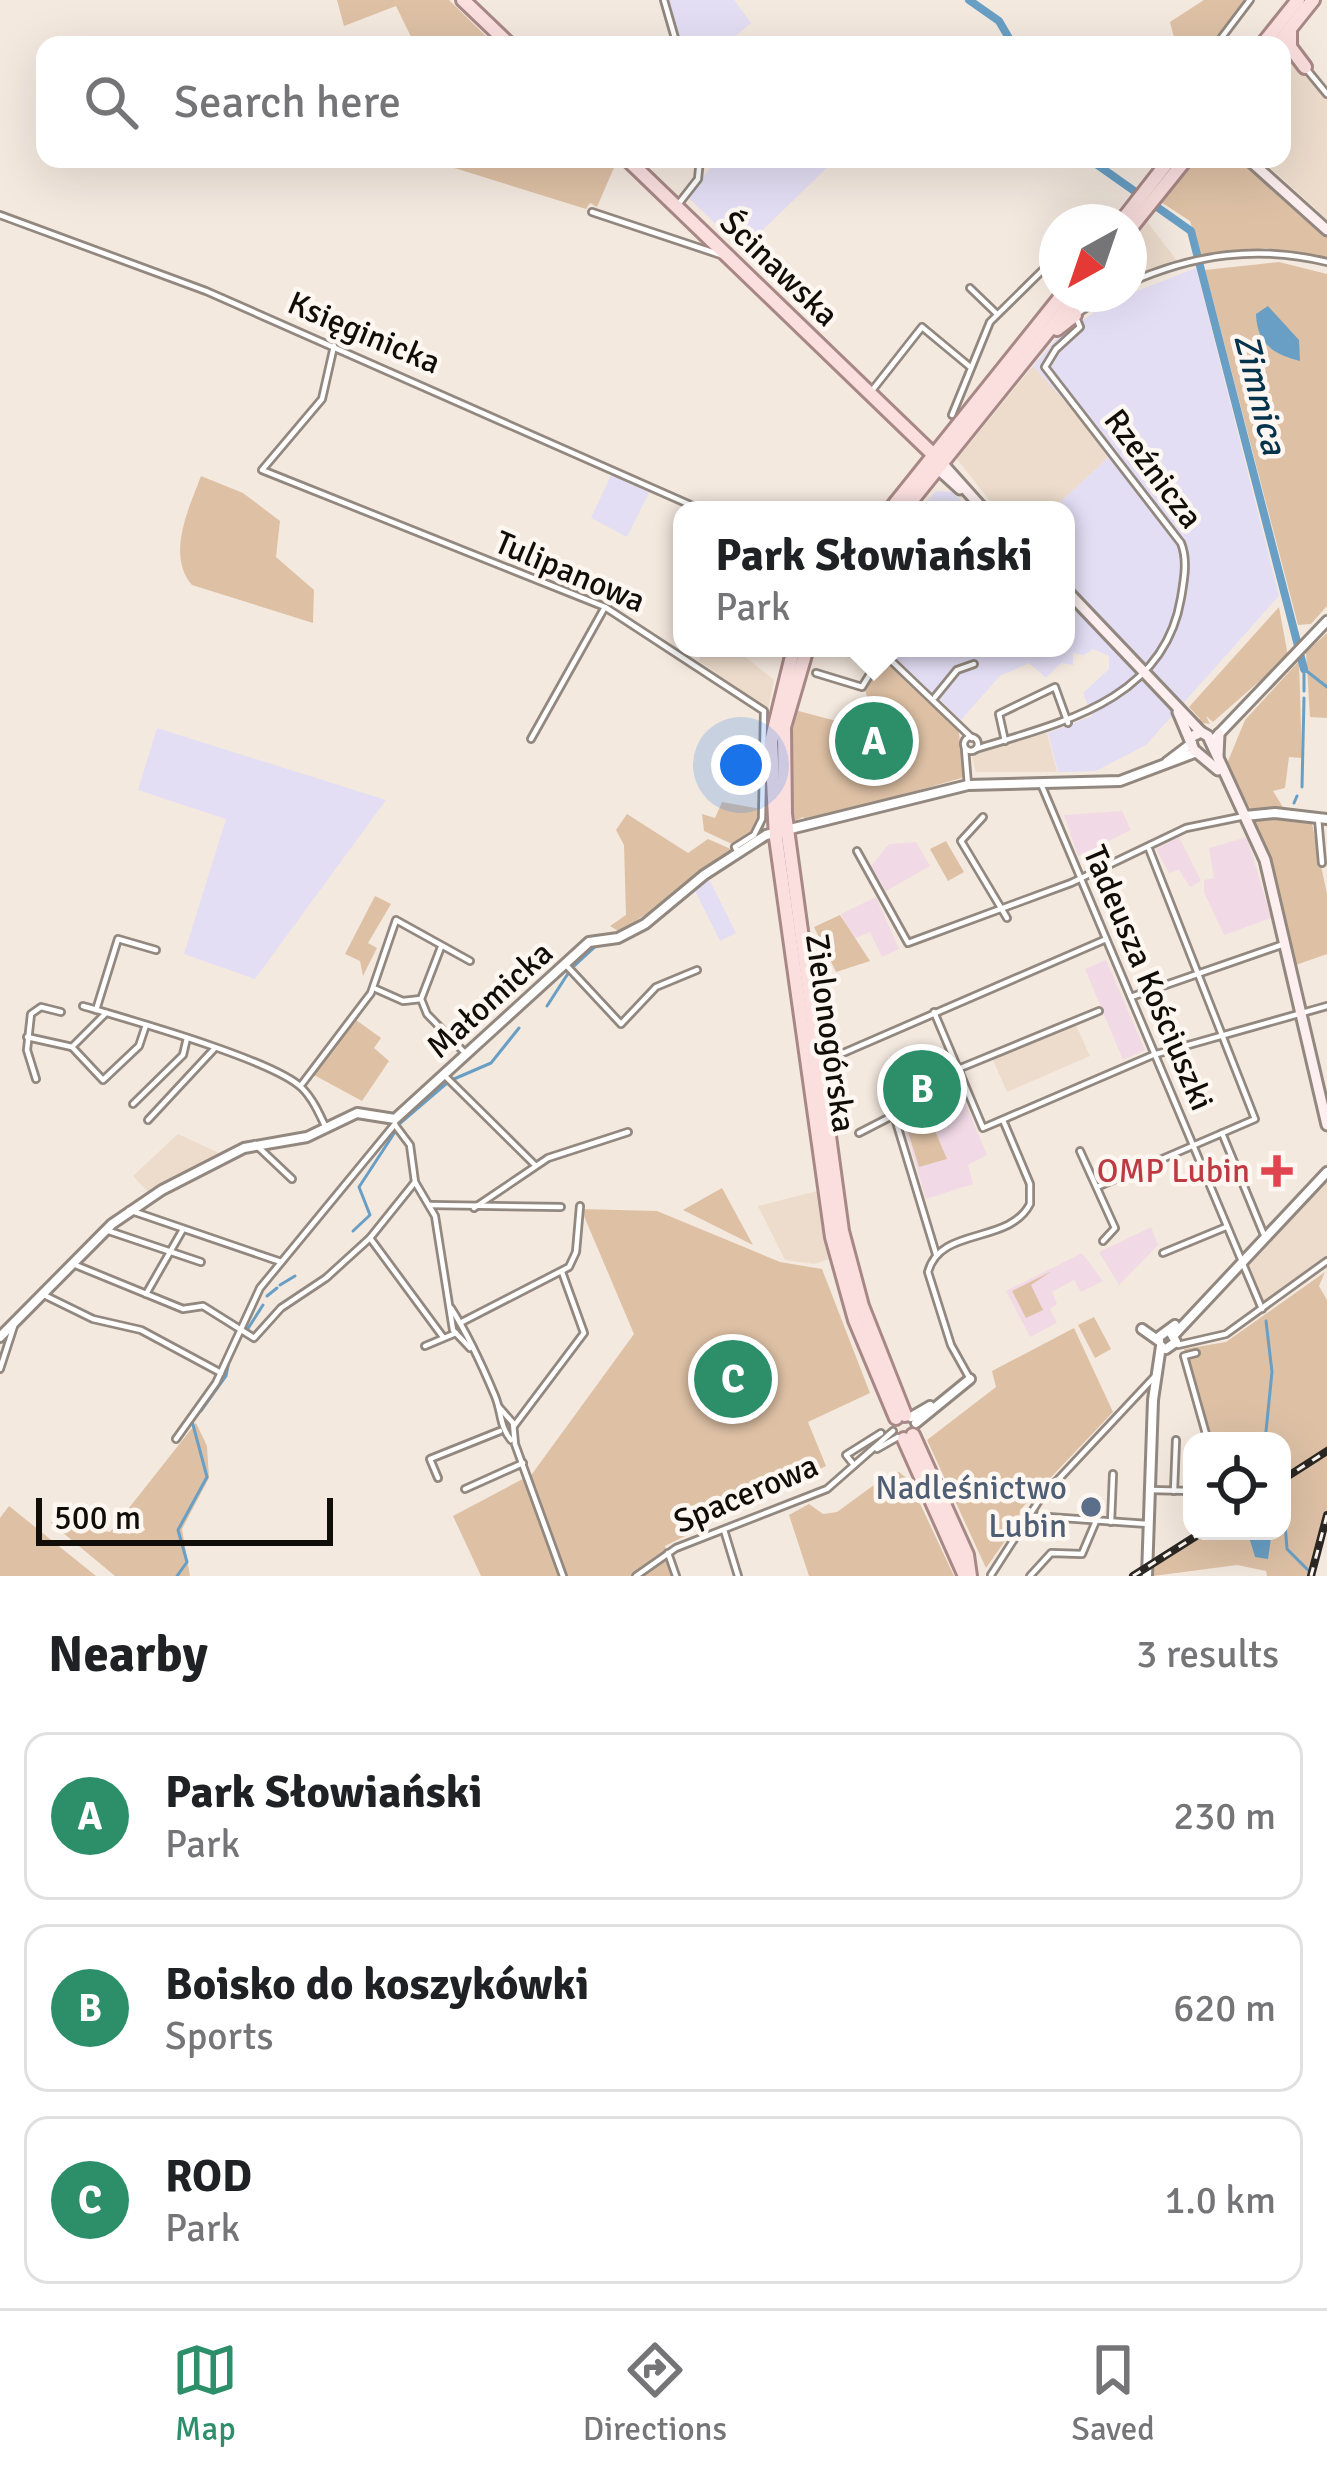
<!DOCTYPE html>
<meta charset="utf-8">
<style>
body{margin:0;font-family:Signika,sans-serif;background:#f6f6f6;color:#202124}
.controls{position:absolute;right:36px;bottom:36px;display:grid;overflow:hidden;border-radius:24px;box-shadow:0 12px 48px #0002}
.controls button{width:108px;height:108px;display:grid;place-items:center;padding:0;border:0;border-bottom:3px solid #e0e0e0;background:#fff;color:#202124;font:60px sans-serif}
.compass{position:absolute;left:1039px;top:204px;width:108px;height:108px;border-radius:50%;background:#fff;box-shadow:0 12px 48px #0002;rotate:220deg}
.scale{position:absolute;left:36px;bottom:30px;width:297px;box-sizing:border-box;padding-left:12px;border:6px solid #110e0a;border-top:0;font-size:33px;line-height:42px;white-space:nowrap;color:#110e0a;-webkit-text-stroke:9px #fef7f1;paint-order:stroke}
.you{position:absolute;left:741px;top:765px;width:42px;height:42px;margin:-30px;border:9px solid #fff;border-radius:50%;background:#1a73e8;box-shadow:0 0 0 18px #1a73e833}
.badge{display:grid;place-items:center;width:78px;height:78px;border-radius:50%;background:#2c8f6a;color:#fff;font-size:39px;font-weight:700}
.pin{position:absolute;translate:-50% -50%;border:6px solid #fff;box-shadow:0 3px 12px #0006}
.popup{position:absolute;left:673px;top:501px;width:402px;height:156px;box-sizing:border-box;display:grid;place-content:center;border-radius:24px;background:#fff;filter:drop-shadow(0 3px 9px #0005);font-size:39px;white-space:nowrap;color:#757577}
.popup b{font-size:45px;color:#202124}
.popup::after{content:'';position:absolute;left:50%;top:100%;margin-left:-24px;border:24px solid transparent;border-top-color:#fff}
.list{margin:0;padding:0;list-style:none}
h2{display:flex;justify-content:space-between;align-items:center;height:156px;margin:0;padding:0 48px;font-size:51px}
h2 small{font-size:39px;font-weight:400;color:#757577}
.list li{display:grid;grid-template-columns:78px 1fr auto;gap:36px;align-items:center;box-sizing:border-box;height:168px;margin:0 24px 24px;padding:0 24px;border:3px solid #e0e0e0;border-radius:24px}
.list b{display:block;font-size:45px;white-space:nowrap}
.list p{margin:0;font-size:39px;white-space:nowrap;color:#757577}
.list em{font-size:39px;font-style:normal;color:#757577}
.icon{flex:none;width:66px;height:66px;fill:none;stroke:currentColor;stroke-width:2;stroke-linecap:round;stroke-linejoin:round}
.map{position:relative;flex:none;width:1327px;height:1576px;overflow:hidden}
.search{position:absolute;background:#fff;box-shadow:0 12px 48px #0002;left:36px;right:36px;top:36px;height:132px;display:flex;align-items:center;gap:30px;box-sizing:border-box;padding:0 42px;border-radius:24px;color:#757577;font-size:45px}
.sheet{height:732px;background:#fff}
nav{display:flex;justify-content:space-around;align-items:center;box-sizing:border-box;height:168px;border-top:3px solid #e0e0e0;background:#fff;font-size:33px;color:#757577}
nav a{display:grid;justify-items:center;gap:6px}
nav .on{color:#2c8f6a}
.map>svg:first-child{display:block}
.built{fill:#eddccc}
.industrial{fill:#e3def4}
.education{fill:#f1dae6}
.green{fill:#dec1a5}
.water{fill:#699fc4}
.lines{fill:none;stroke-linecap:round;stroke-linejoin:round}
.stream{stroke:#699fc4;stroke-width:3}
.river{stroke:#699fc4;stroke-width:8}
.minor-casing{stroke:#92887f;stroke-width:10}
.tertiary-casing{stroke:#92887f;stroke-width:14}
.secondary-casing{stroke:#92887f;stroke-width:15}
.primary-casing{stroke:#a88886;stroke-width:18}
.minor{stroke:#fff;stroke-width:4.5}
.tertiary{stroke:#fff;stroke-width:8}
.secondary{stroke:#fdefef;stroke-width:9}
.primary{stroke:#fbdfdf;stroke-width:12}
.rail-casing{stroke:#2b2723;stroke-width:8}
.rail{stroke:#fef7f1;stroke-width:3;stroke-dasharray:9;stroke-linecap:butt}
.health-dot{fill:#e0444e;stroke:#fef7f1;stroke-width:4.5}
.service-dot{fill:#5c6f8a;stroke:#fef7f1;stroke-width:4.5}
.labels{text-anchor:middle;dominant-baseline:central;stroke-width:9;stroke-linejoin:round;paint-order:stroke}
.street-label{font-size:33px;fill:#110e0a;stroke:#fef7f1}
.health-label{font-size:33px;fill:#be3a42;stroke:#fef7f1;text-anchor:end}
.service-label{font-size:33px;fill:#4e5e75;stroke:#fef7f1;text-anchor:end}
.water-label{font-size:36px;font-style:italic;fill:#04334c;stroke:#fef7f1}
</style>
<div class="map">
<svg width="1327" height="1576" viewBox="0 0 1327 1576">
<rect width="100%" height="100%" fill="#f4e9df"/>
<!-- built -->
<g class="built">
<path d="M1282,52L1327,99V219L1261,159H1282Z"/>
<path d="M1145,219L1178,262L1129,281V238Z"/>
<path d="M1033,366L1091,430L1108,458L1052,510H997L957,459Z"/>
<path d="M703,648H734L774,680L768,710L699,661Z"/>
<path d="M1047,733L1057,772H976L972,757L977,752Z"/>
<path d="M1075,1023L1090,1056L1007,1092L992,1058Z"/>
<path d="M178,1134L221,1154L149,1193L133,1176Z"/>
<path d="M1327,1176V1258L1264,1301L1244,1262Z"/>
<path d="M817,1191L830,1259L814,1264L785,1260L758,1206Z"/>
</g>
<!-- industrial -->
<g class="industrial">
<path d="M668,0H734L751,23L725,45H682Z"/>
<path d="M717,159H836L742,250L688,197Z"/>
<path d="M1196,268L1279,596L1146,745L1096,771L1058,772L1048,733L1092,716L1083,693L1109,669V656L1093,649L1084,655L1073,653V665L1061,663L1046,678L1029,663L1000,676L961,720L885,648H1066V510H1052L1108,458L1091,430L1033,366L1056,339L1109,302Z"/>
<path d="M613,471L651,489L627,537L591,518Z"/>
<path d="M936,491L952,492L971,510H920Z"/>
<path d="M157,728L386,800L255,979L184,954L226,819L138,790Z"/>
<path d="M708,877L736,933L720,941L694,889Z"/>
</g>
<!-- education -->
<g class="education">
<path d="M1122,811L1131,830L1078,856L1064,815Z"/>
<path d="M1179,837L1201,881L1190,887L1179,870L1169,873L1156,849Z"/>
<path d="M1247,837L1271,918L1224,935L1204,892V880L1214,878L1209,848Z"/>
<path d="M916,842L930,866L886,891L871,866L889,844Z"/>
<path d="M876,897L899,949L882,957L870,932L853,939L841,914Z"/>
<path d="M1106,960L1145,1050L1123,1060L1085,969Z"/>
<path d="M961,1093L987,1155L968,1165L973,1184L926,1199L902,1118Z"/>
<path d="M1151,1227L1158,1245L1119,1285L1099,1252Z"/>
<path d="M1082,1253L1103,1281L1081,1292L1074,1280L1052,1292L1057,1304L1050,1309L1057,1323L1030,1337L1006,1291Z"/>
</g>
<!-- green -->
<g class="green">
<path d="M337,0H449L495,45H415L396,6L344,26Z"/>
<path d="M1204,0H1248L1213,45H1176L1170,22Z"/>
<path d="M445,159H611L616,163L597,207L590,203L586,209L448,166Z"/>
<path d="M1195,159H1240L1327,236V260L1266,248L1201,256L1190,221L1161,202Z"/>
<path d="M1279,262L1327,274V606L1311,624L1298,625L1205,270Z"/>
<path d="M201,476L243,493L280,521L276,557L314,590L313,623L192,585C166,555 189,508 201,476Z"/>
<path d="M1279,607L1288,656L1213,722L1206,716L1210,724L1196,722L1200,719L1189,707Z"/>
<path d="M1327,633V718L1310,717L1306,652Z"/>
<path d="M886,658L958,727L965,777L807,822L803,817L795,821L785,769L791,709L878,732L896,727L891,705L871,710L865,690Z"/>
<path d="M1299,661L1302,758L1289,757L1285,788L1273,791L1286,812H1252L1226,766L1245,720Z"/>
<path d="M722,802L761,809L749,836L732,844L704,831L702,814L715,818Z"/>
<path d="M627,814L688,853L708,839L733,850C691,873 662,909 618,931L610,926L626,915L624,845L616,830Z"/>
<path d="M1277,815L1311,819L1327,894V954L1293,966L1272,870L1254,824L1255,818Z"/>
<path d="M946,841L964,872L948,881L930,849Z"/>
<path d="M375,896L391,904L368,943L377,948L363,976L360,961L345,954Z"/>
<path d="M840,915L870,961L836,972L814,927Z"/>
<path d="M356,1020L381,1038L374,1048L389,1061L362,1101L314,1075Z"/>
<path d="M926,1110L947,1159L919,1167L904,1119Z"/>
<path d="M722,1188L753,1245L683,1210Z"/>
<path d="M581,1209L657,1211L780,1262L822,1269L870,1393L808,1422L826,1466L665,1546L674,1576H481L453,1516L532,1474L634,1334Z"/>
<path d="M1052,1271L1031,1285L1043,1310L1026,1318L1012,1291Z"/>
<path d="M1325,1272L1319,1286L1327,1300V1447L1282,1477V1441H1210L1184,1349L1226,1342Z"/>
<path d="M1094,1317L1111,1349L1095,1358L1078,1325Z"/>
<path d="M1074,1328L1113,1412L1020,1510L1019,1521L986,1568L927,1440L996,1387L992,1371Z"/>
<path d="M196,1423L207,1446L209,1478L182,1529L190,1576H115L50,1522L110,1532Z"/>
<path d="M1327,1454V1509L1309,1576H1267L1266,1571L1237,1565L1153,1576V1568L1210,1531H1247L1255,1557L1272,1531H1282V1484Z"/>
<path d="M889,1474L899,1472L909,1480L954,1576H809L789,1515L809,1504L823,1514L837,1512Z"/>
<path d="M9,1506L96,1576H0V1518Z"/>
</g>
<!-- water -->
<g class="water">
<path d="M1268,306L1299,340L1300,361C1273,354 1257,344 1256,314Z"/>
<path d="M1247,1531H1272L1268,1559L1255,1557Z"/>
</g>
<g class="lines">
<!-- stream -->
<g class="stream">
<path d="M1304,669L1327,687"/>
<path d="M1304,671V691"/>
<path d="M1302,787L1304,698"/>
<path d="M1294,803L1297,796"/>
<path d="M760,834L766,816"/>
<path d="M687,885L707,869"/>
<path d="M572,968L597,945"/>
<path d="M547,1006L569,972"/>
<path d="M454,1079L491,1063L519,1028"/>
<path d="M398,1125L447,1083"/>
<path d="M353,1231L370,1215L359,1187L395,1132"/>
<path d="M280,1285L295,1276"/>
<path d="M267,1296L277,1288"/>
<path d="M247,1330L263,1305"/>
<path d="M201,1411L226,1376L230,1356"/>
<path d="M1265,1441L1272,1372L1266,1321"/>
<path d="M1282,1485L1287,1549L1314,1576"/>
<path d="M177,1576L187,1562L178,1530L207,1477L192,1421L195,1415"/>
</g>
<!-- river -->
<g class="river">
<path d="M969,0L999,21L1013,45"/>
<path d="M1089,159L1191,231L1304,669"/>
</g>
<!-- minor casing -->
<g class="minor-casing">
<g id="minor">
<path d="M664,0L677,45"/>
<path d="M1216,45L1250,0"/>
<path d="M1308,71L1327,94"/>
<path d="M680,202L698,179L700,159"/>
<path d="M592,212L721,255"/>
<path d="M0,215L206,291L702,510"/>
<path d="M1129,283C1194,254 1258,245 1327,262"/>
<path d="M970,288L997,314"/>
<path d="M334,346L322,399L262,470L605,607L764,711L762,819L754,835L735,847L737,851"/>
<path d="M874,388L922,327L969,366"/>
<path d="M952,415L990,322L1057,256"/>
<path d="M878,648L972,738"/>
<path d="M816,673L862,687L883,653"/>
<path d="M935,697L957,670L974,664"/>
<circle cx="971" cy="744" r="7"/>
<path d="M531,739L605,607"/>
<path d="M1005,741L999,714L1055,687L1068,723"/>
<path d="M965,749L968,785"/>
<path d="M976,749C1060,723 1164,701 1181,598C1184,580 1188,560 1181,543L1045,367L1056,349L1080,327L1075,315L1107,294"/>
<path d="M1041,784L1262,1309"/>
<path d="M983,817L961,841L1007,918"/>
<path d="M1318,818L1322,863"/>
<path d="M857,851L908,943L1071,883L1186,828L1245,816"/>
<path d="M441,947L421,999L427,1014L465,1053"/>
<path d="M566,965L621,1024L656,987L697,970"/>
<path d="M376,989L403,1001L421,999"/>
<path d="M1131,997L1284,944"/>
<path d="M83,1006C127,1019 274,1060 302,1088C313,1099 320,1115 326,1128"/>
<path d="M96,1010L118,939L156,950"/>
<path d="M934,1012L983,1128L1153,1055L1327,1006"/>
<path d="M106,1013L72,1047L103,1080L139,1046L146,1025"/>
<path d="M27,1037L72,1047"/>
<path d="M834,1057L1104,940"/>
<path d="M958,1069L1099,1011"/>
<path d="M443,1074L535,1165"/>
<path d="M36,1079L27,1050L31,1014L41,1007L61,1012"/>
<path d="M302,1084L371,993L396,920L470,961"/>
<path d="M133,1104L183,1055L187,1038"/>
<path d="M148,1120L214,1049"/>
<path d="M395,1125L410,1145L415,1182L435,1216L453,1330L470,1348"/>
<path d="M859,1133L894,1115L936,1254"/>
<path d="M1222,1133L1264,1235"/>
<path d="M255,1144L292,1179"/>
<path d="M1080,1151L1115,1228L1103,1241"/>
<path d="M1097,1187L1255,1119L1149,849"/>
<path d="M430,1205L561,1207"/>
<path d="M474,1208L548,1158L628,1132"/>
<path d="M129,1210L281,1262"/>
<path d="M106,1230L201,1262"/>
<path d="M370,1238L443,1337"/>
<path d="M1163,1253L1226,1227"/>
<path d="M73,1264L183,1309L203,1306L254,1338L281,1308L326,1278L370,1238L415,1182"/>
<path d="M146,1294L182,1231"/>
<path d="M44,1295L93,1319L141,1330L221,1373"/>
<path d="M451,1308C467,1333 482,1365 495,1396C502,1413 499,1425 511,1440"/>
<path d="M462,1322L569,1267L576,1252L580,1206"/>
<path d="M1178,1345L1226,1334L1327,1261"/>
<path d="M425,1346L456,1333"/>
<path d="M1196,1353L1184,1356L1208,1441"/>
<path d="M0,1369L14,1326"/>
<path d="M970,1379L951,1345L928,1272C940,1226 1009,1245 1030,1204V1184L1003,1120"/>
<path d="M499,1407L513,1423L515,1444L563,1576"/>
<path d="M514,1426L584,1333L562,1272"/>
<path d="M176,1439L216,1383L260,1288L395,1124"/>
<path d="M877,1449L898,1437"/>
<path d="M854,1465L846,1455L881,1433"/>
<path d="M438,1478L430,1459L500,1431"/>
<path d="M465,1489L523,1463"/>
<path d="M1150,1490L1192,1491"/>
<path d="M1174,1491L1176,1440"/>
<path d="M1034,1516L1148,1524"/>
<path d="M1111,1522L1113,1474"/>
<path d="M724,1530L738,1576"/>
<path d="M668,1553L676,1576"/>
<path d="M991,1575L1040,1499L1156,1375"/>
<path d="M636,1576L676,1548L827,1489L893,1431"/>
<path d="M1030,1576L1051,1553L1082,1554L1096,1521"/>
</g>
</g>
<!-- tertiary casing -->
<g class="tertiary-casing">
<g id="tertiary">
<path d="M1216,737L1327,621"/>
<path d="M1167,762L1192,743"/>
<path d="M1245,816L1275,813L1327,819"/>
<path d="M1142,1329L1159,1341"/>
<path d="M1174,1335L1327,1172"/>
<path d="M1160,1336L1175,1325"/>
<path d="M0,1337L112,1224L162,1190L244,1148L307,1137L357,1113L395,1119L589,942L618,938L645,924L704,875L766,835L968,785L1120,781L1197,752"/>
<path d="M1166,1349L1176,1342L1171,1333"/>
<path d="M911,1417L930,1406"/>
<path d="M916,1423L970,1379"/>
<path d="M1147,1576L1153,1400L1161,1346"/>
</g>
</g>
<!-- secondary casing -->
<g class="secondary-casing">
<g id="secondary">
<path d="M1248,159L1327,230"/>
<path d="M942,463L984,510"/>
<path d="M938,469L960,489"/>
<path d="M1066,590L1201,732"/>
<path d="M1178,712L1194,750L1218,770"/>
<path d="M1191,737L1201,732L1208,736L1265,860L1327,1125"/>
<path d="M1218,756L1219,734"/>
</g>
</g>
<!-- primary casing -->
<g class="primary-casing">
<g id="primary">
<path d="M463,0L510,45"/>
<path d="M1290,30V47L1305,67"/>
<path d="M1262,45L1298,0"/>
<path d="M1277,45L1313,0"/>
<path d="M627,159L942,463"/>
<path d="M1121,222L1170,159"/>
<path d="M1129,230L1186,159"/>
<path d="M1057,329L1075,315"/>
<path d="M890,510L1063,294"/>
<path d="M904,510L1078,294"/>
<path d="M794,648L771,742L776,838L832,1237L855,1320L896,1418"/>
<path d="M807,648L784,727L785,814L842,1231L862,1306L905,1415"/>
<path d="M913,1435L967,1555L970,1576"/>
<path d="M904,1439L965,1576"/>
</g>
</g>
<!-- minor -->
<use href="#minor" class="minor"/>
<!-- tertiary -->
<use href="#tertiary" class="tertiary"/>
<!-- secondary -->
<use href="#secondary" class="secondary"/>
<!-- primary -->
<use href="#primary" class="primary"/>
<!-- rail casing -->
<g class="rail-casing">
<g id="rail">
<path d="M1282,1480L1327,1451"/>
<path d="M1133,1576L1204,1531"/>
<path d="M1311,1576L1327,1515"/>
</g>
</g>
<!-- rail -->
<use href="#rail" class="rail"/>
</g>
<!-- markers -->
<path class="health-dot" d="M1271 1153h12v12h12v12h-12v12h-12v-12h-12v-12h12z"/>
<circle class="service-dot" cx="1091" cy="1507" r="12"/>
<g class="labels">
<!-- street labels -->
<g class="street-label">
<text transform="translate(779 269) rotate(44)">Ścinawska</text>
<text transform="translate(364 333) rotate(23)">Księginicka</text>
<text transform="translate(1153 469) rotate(53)">Rzeźnicza</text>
<text transform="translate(570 572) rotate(23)">Tulipanowa</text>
<text transform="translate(1148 978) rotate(67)">Tadeusza Kościuszki</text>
<text transform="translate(490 1000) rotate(-42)">Małomicka</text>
<text transform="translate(830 1033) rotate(82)">Zielonogórska</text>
<text transform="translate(746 1494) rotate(-23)">Spacerowa</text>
</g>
<!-- health labels -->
<g class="health-label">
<text x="1250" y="1171">OMP Lubin</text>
</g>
<!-- service labels -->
<g class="service-label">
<text x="1067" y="1488">Nadleśnictwo<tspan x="1067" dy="38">Lubin</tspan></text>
</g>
<!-- water labels -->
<g class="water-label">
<text transform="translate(1260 394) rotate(76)">Zimnica</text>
</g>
</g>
</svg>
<div class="controls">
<button><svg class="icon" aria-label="locate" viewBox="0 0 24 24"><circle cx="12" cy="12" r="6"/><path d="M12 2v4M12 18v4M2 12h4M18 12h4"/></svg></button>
</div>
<svg class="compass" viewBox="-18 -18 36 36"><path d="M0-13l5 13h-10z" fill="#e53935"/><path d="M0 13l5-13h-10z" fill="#757577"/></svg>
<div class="scale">500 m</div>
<div class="you"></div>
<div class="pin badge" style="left:874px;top:741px">A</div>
<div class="popup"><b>Park Słowiański</b>Park</div>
<div class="pin badge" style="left:922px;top:1089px">B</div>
<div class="pin badge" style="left:733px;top:1379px">C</div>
<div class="search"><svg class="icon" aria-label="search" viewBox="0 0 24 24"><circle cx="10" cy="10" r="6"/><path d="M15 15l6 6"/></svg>Search here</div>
</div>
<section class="sheet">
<h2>Nearby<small>3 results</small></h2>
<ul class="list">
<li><span class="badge">A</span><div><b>Park Słowiański</b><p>Park</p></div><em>230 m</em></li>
<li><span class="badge">B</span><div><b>Boisko do koszykówki</b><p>Sports</p></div><em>620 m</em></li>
<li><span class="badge">C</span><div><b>ROD</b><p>Park</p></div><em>1.0 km</em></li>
</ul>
</section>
<nav>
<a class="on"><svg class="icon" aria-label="map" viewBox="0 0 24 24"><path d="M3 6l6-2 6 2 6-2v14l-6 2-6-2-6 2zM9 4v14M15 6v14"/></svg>Map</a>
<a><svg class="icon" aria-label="directions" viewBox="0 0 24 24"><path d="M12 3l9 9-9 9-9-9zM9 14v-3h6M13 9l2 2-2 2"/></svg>Directions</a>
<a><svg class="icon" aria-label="saved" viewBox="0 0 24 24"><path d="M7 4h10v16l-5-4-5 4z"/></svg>Saved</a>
</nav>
